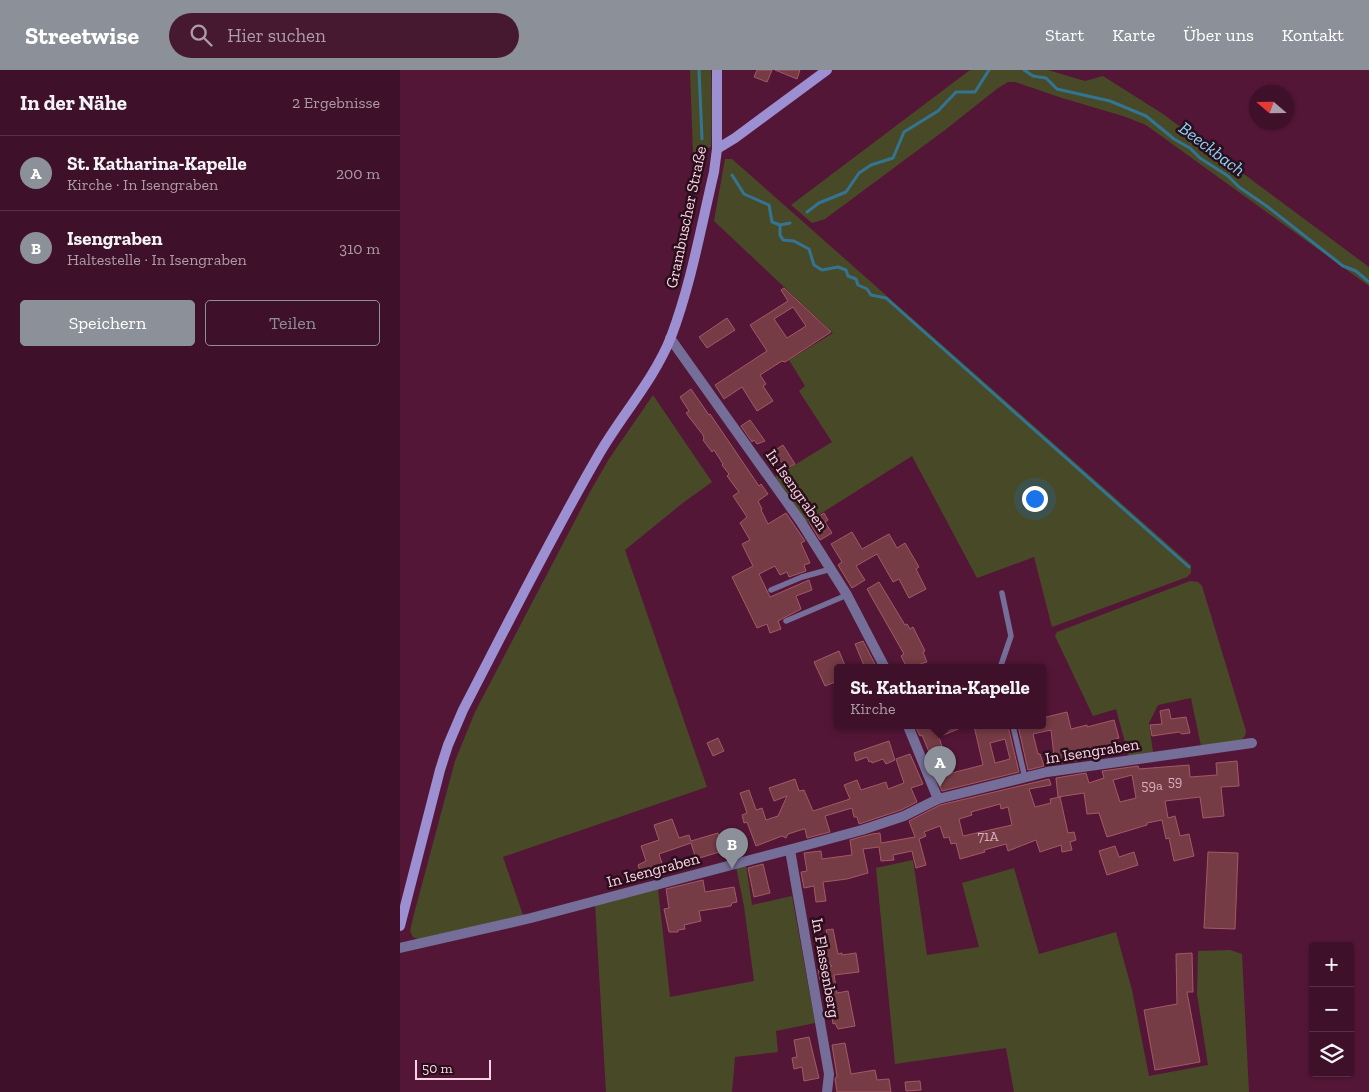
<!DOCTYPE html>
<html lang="de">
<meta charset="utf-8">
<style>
body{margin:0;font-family:"Zilla Slab",serif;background:#461931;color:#f1f3f6}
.controls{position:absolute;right:15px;bottom:15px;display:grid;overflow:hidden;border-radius:5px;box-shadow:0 1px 4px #0004}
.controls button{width:45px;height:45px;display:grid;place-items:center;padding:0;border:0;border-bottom:1px solid #583046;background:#3f1029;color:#f1f3f6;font:25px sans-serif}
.compass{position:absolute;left:849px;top:15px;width:45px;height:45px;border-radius:50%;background:#3f1029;box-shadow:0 1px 4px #0004;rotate:290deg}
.scale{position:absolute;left:15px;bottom:12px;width:76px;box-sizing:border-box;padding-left:5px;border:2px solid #fcd4e4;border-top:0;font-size:14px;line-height:18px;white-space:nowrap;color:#fcd4e4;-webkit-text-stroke:4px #290e1b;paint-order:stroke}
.you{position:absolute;left:634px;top:428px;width:18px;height:18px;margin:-12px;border:4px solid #fff;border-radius:50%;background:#1a73e8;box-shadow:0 0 0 8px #1a73e833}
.badge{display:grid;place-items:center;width:32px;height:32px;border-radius:50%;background:#8c9099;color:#fff;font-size:16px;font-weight:700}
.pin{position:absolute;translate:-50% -41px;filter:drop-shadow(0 1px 2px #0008)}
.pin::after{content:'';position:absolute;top:26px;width:18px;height:15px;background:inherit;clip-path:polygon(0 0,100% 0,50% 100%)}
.popup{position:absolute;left:434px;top:594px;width:212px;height:65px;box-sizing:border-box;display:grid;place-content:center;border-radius:5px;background:#3f1029;filter:drop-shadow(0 1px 4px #0005);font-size:16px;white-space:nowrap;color:#ad9da8}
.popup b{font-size:19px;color:#f1f3f6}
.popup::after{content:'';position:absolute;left:50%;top:100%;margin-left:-10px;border:10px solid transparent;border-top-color:#3f1029}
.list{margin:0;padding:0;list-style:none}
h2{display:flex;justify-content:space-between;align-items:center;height:65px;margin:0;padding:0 20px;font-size:21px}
h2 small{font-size:16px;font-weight:400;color:#ad9da8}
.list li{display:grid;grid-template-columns:32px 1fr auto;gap:15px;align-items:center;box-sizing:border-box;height:75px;padding:0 20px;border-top:1px solid #583046}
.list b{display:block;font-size:19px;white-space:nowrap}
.list p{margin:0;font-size:16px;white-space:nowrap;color:#ad9da8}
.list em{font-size:16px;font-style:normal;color:#ad9da8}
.actions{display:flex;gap:10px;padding:15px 20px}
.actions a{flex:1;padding:11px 0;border:1px solid #8c9099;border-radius:5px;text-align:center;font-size:18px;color:#8c9099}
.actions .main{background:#8c9099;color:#fff}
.icon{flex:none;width:28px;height:28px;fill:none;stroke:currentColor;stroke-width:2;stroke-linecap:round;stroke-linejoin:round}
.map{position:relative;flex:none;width:969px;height:1022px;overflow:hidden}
header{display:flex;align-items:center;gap:30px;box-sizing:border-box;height:70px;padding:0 25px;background:#8c9099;color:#fff}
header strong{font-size:24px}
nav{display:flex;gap:28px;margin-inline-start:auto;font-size:18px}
.search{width:350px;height:45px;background:#461931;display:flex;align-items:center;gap:12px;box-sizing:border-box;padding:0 18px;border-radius:28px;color:#ad9da8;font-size:19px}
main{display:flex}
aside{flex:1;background:#3f1029}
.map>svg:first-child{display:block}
.green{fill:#484a27}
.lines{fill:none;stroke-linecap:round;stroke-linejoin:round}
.stream{stroke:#337492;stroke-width:3}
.building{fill:#763c45;stroke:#a45964;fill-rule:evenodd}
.lane{stroke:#756e98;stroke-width:5.5}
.street{stroke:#756e98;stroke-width:10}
.secondary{stroke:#9c90d2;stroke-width:10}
.labels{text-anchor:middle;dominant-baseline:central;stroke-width:5;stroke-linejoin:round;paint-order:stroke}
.number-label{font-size:14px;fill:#daaebc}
.street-label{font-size:16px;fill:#fcd4e4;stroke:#290e1b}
.water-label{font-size:18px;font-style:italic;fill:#8cd4fa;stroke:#290e1b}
</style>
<header>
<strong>Streetwise</strong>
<div class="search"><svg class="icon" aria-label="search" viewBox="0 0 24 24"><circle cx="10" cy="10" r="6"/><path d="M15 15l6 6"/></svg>Hier suchen</div>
<nav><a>Start</a><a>Karte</a><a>Über uns</a><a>Kontakt</a></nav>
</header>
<main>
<aside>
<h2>In der Nähe<small>2 Ergebnisse</small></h2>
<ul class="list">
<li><span class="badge">A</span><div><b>St. Katharina-Kapelle</b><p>Kirche · In Isengraben</p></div><em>200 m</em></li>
<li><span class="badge">B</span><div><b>Isengraben</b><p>Haltestelle · In Isengraben</p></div><em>310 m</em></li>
</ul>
<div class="actions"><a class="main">Speichern</a><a>Teilen</a></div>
</aside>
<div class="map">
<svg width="969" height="1022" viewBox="0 0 969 1022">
<rect width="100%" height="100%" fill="#541637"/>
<!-- green -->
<g class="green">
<path d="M290,0H311C312,26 312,51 311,77L293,84Z"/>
<path d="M570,0H648L685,11L703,6L763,44L969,197V216L746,55L723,46L662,28L615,12H608L598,18L545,60L425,149L412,153L391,135Z"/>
<path d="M325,89H332L791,495V503L787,507L652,557L634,487L577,508L512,386L406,453L375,407L432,372L399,321L405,316L389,290L433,263L314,151Z"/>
<path d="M253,325L312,412L284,432L225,480L307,717L103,787L123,845L18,869L13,867L10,861L14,844L55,691L75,642L191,420L209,389Z"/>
<path d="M790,511L798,512L802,516L846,661L845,666L841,670L801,676L791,628L758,635L749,653L753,682L729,687L716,639L693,646L655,566L657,562Z"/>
<path d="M513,790L527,885L579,877L562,813L614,798L639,884L716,862L732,920L749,1006L808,995L797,924L798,881L830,880L842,884L849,1022H614L606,978L495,994L476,798Z"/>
<path d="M346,795L352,835L392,826L415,953L376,961L378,982L335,987L332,1022H206L195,834L258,819L270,927L354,911L344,836L336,797Z"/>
</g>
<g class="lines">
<!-- stream -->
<g class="stream">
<path d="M299,0L302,69"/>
<path d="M624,0L633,6L646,8L657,19L710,31L746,46L774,69L790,78L800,88L828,106L839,117L868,137L943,196L956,201L969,212"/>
<path d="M332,105L344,124L369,135L372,152L380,155L390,153"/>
<path d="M407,142L419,133L446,122L459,103L471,95L493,88L504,62L538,41L556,22H575L589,0"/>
<path d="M380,155V165L383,170L394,171L409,179L414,195L422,200L438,197L446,200L448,206L456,209L458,215L467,219L471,225L486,228L789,497"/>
</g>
</g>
<!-- building -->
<g class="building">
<path d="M357,0H372L367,12L354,7Z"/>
<path d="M375,0H400L397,9Z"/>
<path d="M384,218L431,262L385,292L382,291L360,305L366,314L363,316L373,331L357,341L342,317L324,329L315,315L367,281L350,255L388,231L381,220ZM393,237L406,256L387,268L374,249Z"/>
<path d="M327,248L335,260L307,278L299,267Z"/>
<path d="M291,319L309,345L310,344L359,416L361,414L368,424L358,431L362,439L361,440L368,454L386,443L405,471L401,473L410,493L404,495L406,501L389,507L387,502L380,505L375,496L359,504L370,527L409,510L412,520L396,526L401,539L378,551L381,559L370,563L367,554L357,558L332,507L353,496L342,474L350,470L340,453L347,447L333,426L339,422L327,406L329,404L322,395L323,394L314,380L312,382L303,370L304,369L303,365L286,343L289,341L280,327Z"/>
<path d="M350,350L365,371L357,374L354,370L352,372L341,356Z"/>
<path d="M383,375L395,394L386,399L374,381Z"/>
<path d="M424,443L428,450L425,452L432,463L420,470L409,452Z"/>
<path d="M452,462L462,479L489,464L497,478L505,473L519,497L516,499L526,519L509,528L499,509L493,512L477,484L456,496L465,510L452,518L438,495L442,492L431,474Z"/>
<path d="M479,512L505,555L507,554L510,559L513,557L525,581L523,582L527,592L507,598L501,586L504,584L467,519Z"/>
<path d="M463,571L477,598H465L455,574Z"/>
<path d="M439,581L446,598H438V611L425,616L414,592Z"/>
<path d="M769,639L771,649L786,647L790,663L782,664L779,662L752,666L750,655L762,654L760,641Z"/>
<path d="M667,642L671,659L687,655V657L714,650L719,668L712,670L715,683L694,688L655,694L651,660L633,664L638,684H640L644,696L628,700L618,656H642V648Z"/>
<path d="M515,656H565L539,667L542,677L529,682L522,665L520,666Z"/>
<path d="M574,656H608L619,702L542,721L538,712L542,711L540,706L583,695ZM605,669L610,689L595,693L590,673Z"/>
<path d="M318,668L324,681L313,686L307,673Z"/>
<path d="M489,671L495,690L486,694L483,689L472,693L471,691L469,692L467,687L456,691L454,683Z"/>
<path d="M510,684L523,714L511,718L517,732L501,740L459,754L457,747H454L452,738L425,746L430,762L407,768L405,759H404L388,764L386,768L382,766L356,776L347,752L344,753L342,745L347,743L340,723L349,720L356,740L362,738L366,750L378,746L387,726L374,731L369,718L395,709L399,721L404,720L413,741L450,729L444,715L457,710L461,720L486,712L488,719L504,713L496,689Z"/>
<path d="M837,691L839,716L821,717L824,746L803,748L800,727L765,731L768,748L775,746L780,766L789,764L794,786L774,791L769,768L766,769L762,750L747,753V755L707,767L699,743L687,744L684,723L658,727L656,708L686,703L689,713L704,708L702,701L738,696L739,699L789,695L790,707L817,705L816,693ZM732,705L736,728L720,732L713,710Z"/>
<path d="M649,709L651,715L629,719L635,737L651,733L650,729L660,727L668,763L674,762L676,770L670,772L672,780L662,782L661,775L640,782L636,770L608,781L606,774L584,780L585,782L560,789L556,773L551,774L549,767L544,768L540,756L524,762L526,766L519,769L526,795L516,798L512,781L493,785L494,790L481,791L479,777L463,779L468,803L447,809L423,812L426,831L416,832L414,816L404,818L401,802L407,801L404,783L421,781L422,789L452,785L450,770L472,764L480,763L481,773L515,767L509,751L540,735ZM600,734L601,739L608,737L612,755L563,766L559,749L572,745L571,742Z"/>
<path d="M272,749L279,768L289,765L291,771L318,763L323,781L296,789L291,773L259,784L263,797L241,804L238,795L246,791L241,776L259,770L254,755Z"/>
<path d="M715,776L719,787L734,782L738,795L707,805L699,781Z"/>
<path d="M808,782L838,783L835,859L804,858Z"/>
<path d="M363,794L370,823L354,827L348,798Z"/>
<path d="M303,810L305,822L334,817L337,832L332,833L331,836L299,841L301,851L284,855L285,859L278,860V862H269L264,839L269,838L266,819Z"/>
<path d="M433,859L438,884L442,883V885L456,883L459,902L434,905L437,923L448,921L455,956L438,959L435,953L433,954L426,909L420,910L418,899L432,896L417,885L414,870L416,867L427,865L426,860Z"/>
<path d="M792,883L793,922H787L800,992L755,1000L744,940L777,934L776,884Z"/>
<path d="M409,967L419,1008L404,1011L402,997L394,999L392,988L397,987L394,970Z"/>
<path d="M445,973L451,1004L475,1000L477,1010L489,1009L491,1022H437L435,1009L437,1006L432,975Z"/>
<path d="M520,1011L521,1020L506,1021L505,1012Z"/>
</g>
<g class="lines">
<!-- lane -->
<g class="lane">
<path d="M371,520L402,507L431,499"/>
<path d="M386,551L447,525"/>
<path d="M600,598L611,566L602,523"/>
<path d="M613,656L625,708"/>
</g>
<!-- street -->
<g class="street">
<path d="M270,268L401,452L447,525L485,598"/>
<path d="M508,656L538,729"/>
<path d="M390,780L429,1004L427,1022"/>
<path d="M0,878L131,848L392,779L462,760L504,746L538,729L647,702L852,673"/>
</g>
<!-- secondary -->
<g class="secondary">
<path d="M317,79L335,68L427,0"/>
<path d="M0,856L40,700L48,675L63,640C107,555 150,469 198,386C220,347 254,310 271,267C291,214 301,157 314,102L317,79V0"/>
</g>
</g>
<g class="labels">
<!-- number labels -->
<g class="number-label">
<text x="775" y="711">59</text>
<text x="752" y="715">59a</text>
<text x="588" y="766">71A</text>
</g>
<!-- street labels -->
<g class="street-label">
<text transform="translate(286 147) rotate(-78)">Grambuscher Straße</text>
<text transform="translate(397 420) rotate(55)">In Isengraben</text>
<text transform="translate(692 681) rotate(-9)">In Isengraben</text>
<text transform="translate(253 800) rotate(-15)">In Isengraben</text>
<text transform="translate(426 898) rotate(80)">In Flassenberg</text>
</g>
<!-- water labels -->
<g class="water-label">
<text transform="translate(812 79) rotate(37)">Beeckbach</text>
</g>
</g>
</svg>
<div class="controls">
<button>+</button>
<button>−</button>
<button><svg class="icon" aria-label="layers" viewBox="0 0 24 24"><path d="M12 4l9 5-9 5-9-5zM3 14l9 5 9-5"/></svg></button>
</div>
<svg class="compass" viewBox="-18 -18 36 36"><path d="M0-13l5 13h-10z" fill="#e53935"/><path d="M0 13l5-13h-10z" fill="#ad9da8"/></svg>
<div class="scale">50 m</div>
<div class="you"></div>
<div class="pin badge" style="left:540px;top:717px">A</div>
<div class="popup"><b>St. Katharina-Kapelle</b>Kirche</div>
<div class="pin badge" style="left:332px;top:799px">B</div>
</div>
</main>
